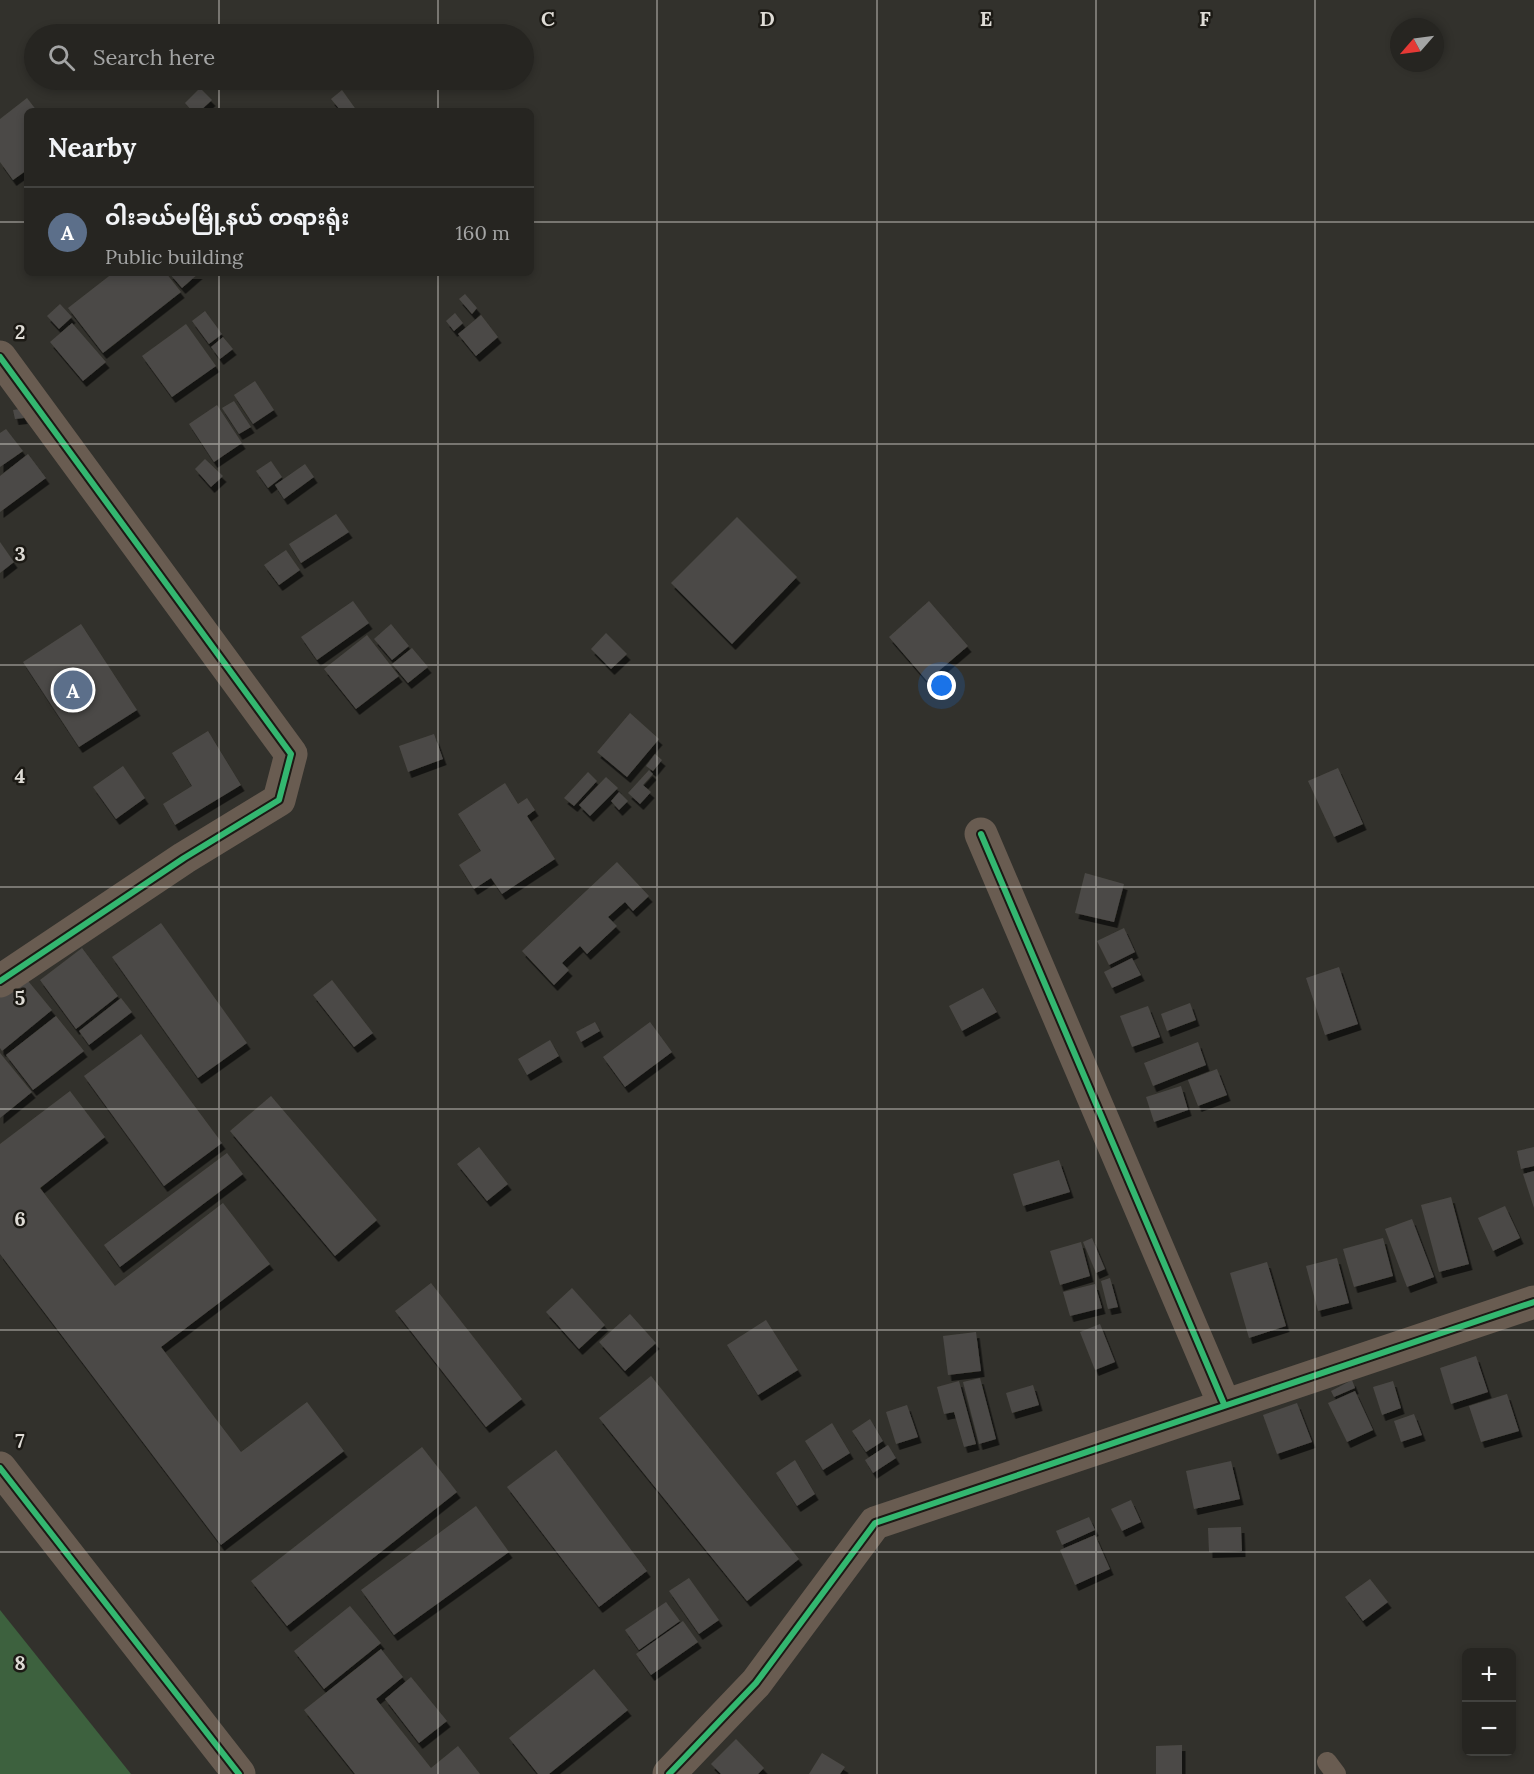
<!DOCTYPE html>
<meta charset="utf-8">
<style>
body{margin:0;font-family:Lora,"Noto Sans Myanmar",serif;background:#2e2d2a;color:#f1f3f6}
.controls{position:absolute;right:18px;bottom:18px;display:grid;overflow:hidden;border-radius:9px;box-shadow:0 3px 9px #0003}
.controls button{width:54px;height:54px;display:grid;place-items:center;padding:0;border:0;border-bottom:2px solid #42423f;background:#262521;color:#f1f3f6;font:30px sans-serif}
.compass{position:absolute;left:1390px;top:18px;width:54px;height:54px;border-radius:50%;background:#262521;box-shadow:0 3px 9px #0003;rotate:242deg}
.you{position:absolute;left:942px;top:686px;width:21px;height:21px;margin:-15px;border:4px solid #fff;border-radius:50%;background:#1a73e8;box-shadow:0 0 0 9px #1a73e833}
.badge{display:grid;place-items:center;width:39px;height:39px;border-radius:50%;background:#8bbbb9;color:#fff;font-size:20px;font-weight:700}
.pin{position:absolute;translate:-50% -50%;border:3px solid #fff;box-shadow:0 2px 6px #0006}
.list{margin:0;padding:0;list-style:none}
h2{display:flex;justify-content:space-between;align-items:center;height:78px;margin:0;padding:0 24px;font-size:26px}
h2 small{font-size:20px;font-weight:400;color:#a4a5a5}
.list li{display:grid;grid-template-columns:39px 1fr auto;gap:18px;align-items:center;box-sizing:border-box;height:90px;padding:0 24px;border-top:2px solid #42423f}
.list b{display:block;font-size:22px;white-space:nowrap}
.list p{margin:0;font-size:20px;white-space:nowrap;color:#a4a5a5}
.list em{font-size:20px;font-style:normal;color:#a4a5a5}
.icon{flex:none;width:33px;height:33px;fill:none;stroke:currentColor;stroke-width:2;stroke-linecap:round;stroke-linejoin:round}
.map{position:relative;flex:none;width:1534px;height:1774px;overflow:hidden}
.search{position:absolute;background:#262521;box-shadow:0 3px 9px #0003;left:24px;top:24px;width:510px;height:66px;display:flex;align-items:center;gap:15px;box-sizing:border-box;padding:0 21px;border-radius:33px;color:#a4a5a5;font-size:22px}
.panel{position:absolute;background:#262521;box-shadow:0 3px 9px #0003;left:24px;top:108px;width:510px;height:168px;border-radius:9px}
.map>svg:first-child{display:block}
.green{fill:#3d613e}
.building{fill:#4c4a46;filter:url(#shadow)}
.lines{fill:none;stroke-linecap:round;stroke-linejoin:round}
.service{stroke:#695c51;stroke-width:20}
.minor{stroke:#695c51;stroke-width:33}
.tertiary{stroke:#695c51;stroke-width:33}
.cycleway-casing{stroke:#1c1a15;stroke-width:10}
.cycleway{stroke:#33b770;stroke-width:6}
.grid{fill:none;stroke:#dedbd5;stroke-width:1.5;stroke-opacity:0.55}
.grid-label{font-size:20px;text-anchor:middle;font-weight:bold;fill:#dedbd5;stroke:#1c1a15;stroke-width:5;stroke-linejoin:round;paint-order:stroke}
</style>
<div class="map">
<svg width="1534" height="1774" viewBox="0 0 1534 1774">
<defs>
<filter id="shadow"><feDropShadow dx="3.5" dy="6" stdDeviation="0" flood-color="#0009"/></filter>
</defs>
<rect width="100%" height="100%" fill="#32312c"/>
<!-- green -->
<path class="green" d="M0,1610L131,1774H0Z"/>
<!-- building -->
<g class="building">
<path d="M200,88L212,100L200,111H192L185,103Z"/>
<path d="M342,90L357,111H341L331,99Z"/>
<path d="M27,98L37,111H27V170L13,180L0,162V119Z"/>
<path d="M113,273H166L181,292L103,353L68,308Z"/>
<path d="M169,273H199L182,288Z"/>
<path d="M465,294L477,308L472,314L459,299Z"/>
<path d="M60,304L72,317L59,329L47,316Z"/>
<path d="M205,311L222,334L209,344L192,321Z"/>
<path d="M455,313L463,323L454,331L446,321Z"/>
<path d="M481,315L498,337L476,356L458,334Z"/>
<path d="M72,323L106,362L83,381L50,342Z"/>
<path d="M186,324L216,366L172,397L142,356Z"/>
<path d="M223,337L233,349L220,359L211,347Z"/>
<path d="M255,381L274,410L253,424L234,395Z"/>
<path d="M234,401L251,427L239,434L222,408Z"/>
<path d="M217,405L242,443L214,462L189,424Z"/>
<path d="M20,409L24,418L15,419L13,410Z"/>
<path d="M6,429L23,451L0,467V433Z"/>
<path d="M28,454L46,478L0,512V476Z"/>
<path d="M205,459L223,476L211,487L195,469Z"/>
<path d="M271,461L282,477L268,488L256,471Z"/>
<path d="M305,464L314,477L284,499L275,485Z"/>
<path d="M336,514L349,532L301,563L289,544Z"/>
<path d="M737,517L797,577L732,644L671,583Z"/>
<path d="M0,542L14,562L0,573Z"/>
<path d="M286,550L300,570L279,585L264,565Z"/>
<path d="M353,601L369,623L317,660L301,637Z"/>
<path d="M929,601L968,646L927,681L889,637Z"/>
<path d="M81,624L137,710L79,747L23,662Z"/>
<path d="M391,624L409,646L392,660L374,639Z"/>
<path d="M606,633L627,654L611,669L591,649Z"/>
<path d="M367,635L399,676L356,709L324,669Z"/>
<path d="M412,648L428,667L408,683L392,664Z"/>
<path d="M630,713L659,739L627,777L597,752Z"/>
<path d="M208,731L241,785L175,825L163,804L192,786L172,753Z"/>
<path d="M434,734L443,759L408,772L399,746Z"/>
<path d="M655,754L662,760L653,771L646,766Z"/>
<path d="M123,766L145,798L116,819L93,787Z"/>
<path d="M1338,768L1363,824L1334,837L1308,781Z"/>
<path d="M649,770L653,774L643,785L651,792L640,804L628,793Z"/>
<path d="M588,772L597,781L574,806L564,798Z"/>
<path d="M606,777L618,788L590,816L579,805Z"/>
<path d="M505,783L518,804L527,798L535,810L527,816L555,859L502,894L491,878L474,889L459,865L481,851L458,814Z"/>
<path d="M619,792L628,801L619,810L611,801Z"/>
<path d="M617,862L649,896L633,911L625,902L608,917L617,926L587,954L580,946L562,963L569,970L554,985L522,951Z"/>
<path d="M1085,873L1124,884L1114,922L1075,913Z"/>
<path d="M161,923L247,1043L198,1078L112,957Z"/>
<path d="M1124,928L1135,952L1109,965L1097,941Z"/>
<path d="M82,948L118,996L76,1029L40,980Z"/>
<path d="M1132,958L1141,975L1112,988L1104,972Z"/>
<path d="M1339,967L1358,1024L1325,1035L1306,978Z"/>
<path d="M24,976L52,1010L2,1051L0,1048V996Z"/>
<path d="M332,980L373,1033L354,1047L313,995Z"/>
<path d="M983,988L997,1012L962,1031L949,1006Z"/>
<path d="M121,998L132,1012L89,1045L79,1031Z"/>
<path d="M1190,1003L1196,1020L1167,1031L1161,1014Z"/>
<path d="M1148,1006L1160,1037L1132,1047L1120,1016Z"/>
<path d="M56,1016L84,1051L33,1090L6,1055Z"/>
<path d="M595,1022L600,1031L581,1042L576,1032Z"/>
<path d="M650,1022L672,1052L625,1087L603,1057Z"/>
<path d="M141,1034L222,1143L164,1186L84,1076Z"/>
<path d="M550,1040L559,1056L527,1075L518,1059Z"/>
<path d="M1198,1042L1206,1065L1153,1086L1144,1063Z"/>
<path d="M0,1053L32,1092L0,1118Z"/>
<path d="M1217,1069L1227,1095L1198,1106L1188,1080Z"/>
<path d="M1181,1086L1188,1110L1154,1122L1146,1097Z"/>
<path d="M70,1091L105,1137L40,1188L115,1286L223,1203L270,1264L161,1347L241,1452L307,1402L344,1451L221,1545L0,1254V1144Z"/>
<path d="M271,1096L377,1220L335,1256L230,1131Z"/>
<path d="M479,1147L508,1184L487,1201L457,1164Z"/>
<path d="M1534,1147V1166L1521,1169L1517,1151Z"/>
<path d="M227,1153L243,1174L120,1267L104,1245Z"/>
<path d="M1059,1160L1070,1192L1023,1206L1013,1174Z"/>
<path d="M1534,1171V1208L1523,1174Z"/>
<path d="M1451,1197L1469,1264L1439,1272L1421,1205Z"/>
<path d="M1505,1206L1520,1238L1493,1251L1478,1218Z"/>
<path d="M1412,1219L1434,1277L1407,1287L1385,1229Z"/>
<path d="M1092,1238L1105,1269L1096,1273L1083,1242Z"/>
<path d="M1383,1238L1393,1276L1354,1287L1343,1249Z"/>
<path d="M1081,1242L1090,1276L1060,1285L1050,1251Z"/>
<path d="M1337,1258L1349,1303L1318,1311L1306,1266Z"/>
<path d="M1267,1262L1286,1326L1249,1338L1230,1273Z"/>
<path d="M1110,1278L1118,1307L1108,1309L1101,1281Z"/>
<path d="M431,1283L522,1399L486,1427L395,1311Z"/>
<path d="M1095,1284L1102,1308L1070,1316L1063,1292Z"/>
<path d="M572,1288L605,1325L579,1349L546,1312Z"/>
<path d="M630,1314L656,1343L625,1371L599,1342Z"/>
<path d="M766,1320L798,1370L758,1395L727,1345Z"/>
<path d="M1100,1324L1115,1362L1095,1370L1080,1332Z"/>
<path d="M976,1332L981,1371L948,1375L943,1336Z"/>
<path d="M1476,1356L1488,1392L1451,1404L1440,1368Z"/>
<path d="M651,1376L799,1559L747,1601L599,1418Z"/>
<path d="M980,1378L996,1439L979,1444L963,1382Z"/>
<path d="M1352,1380L1355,1388L1334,1397L1331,1391Z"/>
<path d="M959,1381L976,1444L964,1447L954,1412L944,1414L937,1387Z"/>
<path d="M1393,1381L1401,1408L1382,1415L1373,1387Z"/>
<path d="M1033,1385L1039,1405L1012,1413L1006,1393Z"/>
<path d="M1355,1391L1373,1430L1347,1442L1328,1403Z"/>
<path d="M1507,1394L1519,1431L1481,1442L1469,1406Z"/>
<path d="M1297,1403L1312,1442L1277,1454L1263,1415Z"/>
<path d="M907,1405L918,1437L896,1444L886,1412Z"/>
<path d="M1414,1414L1422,1435L1401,1442L1394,1421Z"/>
<path d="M870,1419L883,1441L866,1452L852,1431Z"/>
<path d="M832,1423L850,1453L823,1470L805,1441Z"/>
<path d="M888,1445L896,1458L873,1473L865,1460Z"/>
<path d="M422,1447L457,1492L287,1626L251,1581Z"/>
<path d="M556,1450L647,1571L599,1607L507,1487Z"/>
<path d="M795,1460L815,1494L797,1506L776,1473Z"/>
<path d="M1231,1461L1240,1499L1194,1509L1186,1471Z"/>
<path d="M1131,1500L1141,1522L1122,1531L1111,1509Z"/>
<path d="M476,1506L509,1552L394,1635L361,1590Z"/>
<path d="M1089,1517L1095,1530L1062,1545L1056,1531Z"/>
<path d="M1241,1527L1242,1551L1209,1552L1208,1528Z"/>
<path d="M1095,1535L1110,1569L1075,1585L1060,1550Z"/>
<path d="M689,1578L719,1620L699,1634L669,1591Z"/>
<path d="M1370,1579L1388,1602L1363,1621L1345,1597Z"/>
<path d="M666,1602L680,1621L639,1650L625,1630Z"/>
<path d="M350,1606L381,1643L324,1689L294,1651Z"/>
<path d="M683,1621L698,1642L651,1675L636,1654Z"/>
<path d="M381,1649L403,1677L376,1699L431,1768L458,1746L480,1774H355L304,1710Z"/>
<path d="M594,1669L628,1710L549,1774H538L509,1738Z"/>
<path d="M411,1677L447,1721L419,1743L385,1699Z"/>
<path d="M736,1739L764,1768L758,1774H721L711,1764Z"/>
<path d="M1182,1745V1774H1156V1746Z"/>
<path d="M822,1753L845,1767L840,1774H809Z"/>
</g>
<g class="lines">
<!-- service -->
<path class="service" d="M1327,1762L1336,1774"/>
<!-- minor -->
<g class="minor">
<path d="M0,357L291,754L279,800L184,858L0,981"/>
<path d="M981,834L1224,1404"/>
<path d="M669,1774L756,1683L875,1523L1534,1302"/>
</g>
<!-- tertiary -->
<path class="tertiary" d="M0,1468L239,1774"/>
<!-- cycleway casing -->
<g class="cycleway-casing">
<g id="cycleway">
<path d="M0,357L291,754L279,800L184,858L0,981"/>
<path d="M981,834L1224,1404"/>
<path d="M0,1468L239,1774"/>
<path d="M669,1774L756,1683L875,1523L1534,1302"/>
</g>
</g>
<!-- cycleway -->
<use href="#cycleway" class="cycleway"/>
</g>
<!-- grid -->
<path class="grid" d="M219,0V34M438,0V34M657,0V1774M877,0V1774M1096,0V1774M1315,0V1774M219,80V111M438,80V111M0,222H27M531,222H1534M219,273V1774M438,273V1774M0,444H1534M0,665H1534M0,887H1534M0,1109H1534M0,1330H1534M0,1552H1534"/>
<g class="grid-label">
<text x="548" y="26">C</text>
<text x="767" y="26">D</text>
<text x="986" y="26">E</text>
<text x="1205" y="26">F</text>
<text x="20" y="339">2</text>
<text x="20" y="561">3</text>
<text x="20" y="783">4</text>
<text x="20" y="1005">5</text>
<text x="20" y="1226">6</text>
<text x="20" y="1448">7</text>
<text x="20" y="1670">8</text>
</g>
</svg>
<div class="controls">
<button>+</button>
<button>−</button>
</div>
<svg class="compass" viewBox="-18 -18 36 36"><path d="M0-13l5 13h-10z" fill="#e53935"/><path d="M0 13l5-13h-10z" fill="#a4a5a5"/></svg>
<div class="you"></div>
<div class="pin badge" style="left:73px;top:690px;background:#5c6f8a">A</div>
<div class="search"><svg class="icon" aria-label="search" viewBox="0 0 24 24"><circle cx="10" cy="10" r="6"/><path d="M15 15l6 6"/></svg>Search here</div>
<section class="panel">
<h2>Nearby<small></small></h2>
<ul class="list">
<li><span class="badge" style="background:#5c6f8a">A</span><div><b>ဝါးခယ်မမြို့နယ် တရားရုံး</b><p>Public building</p></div><em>160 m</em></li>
</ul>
</section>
</div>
